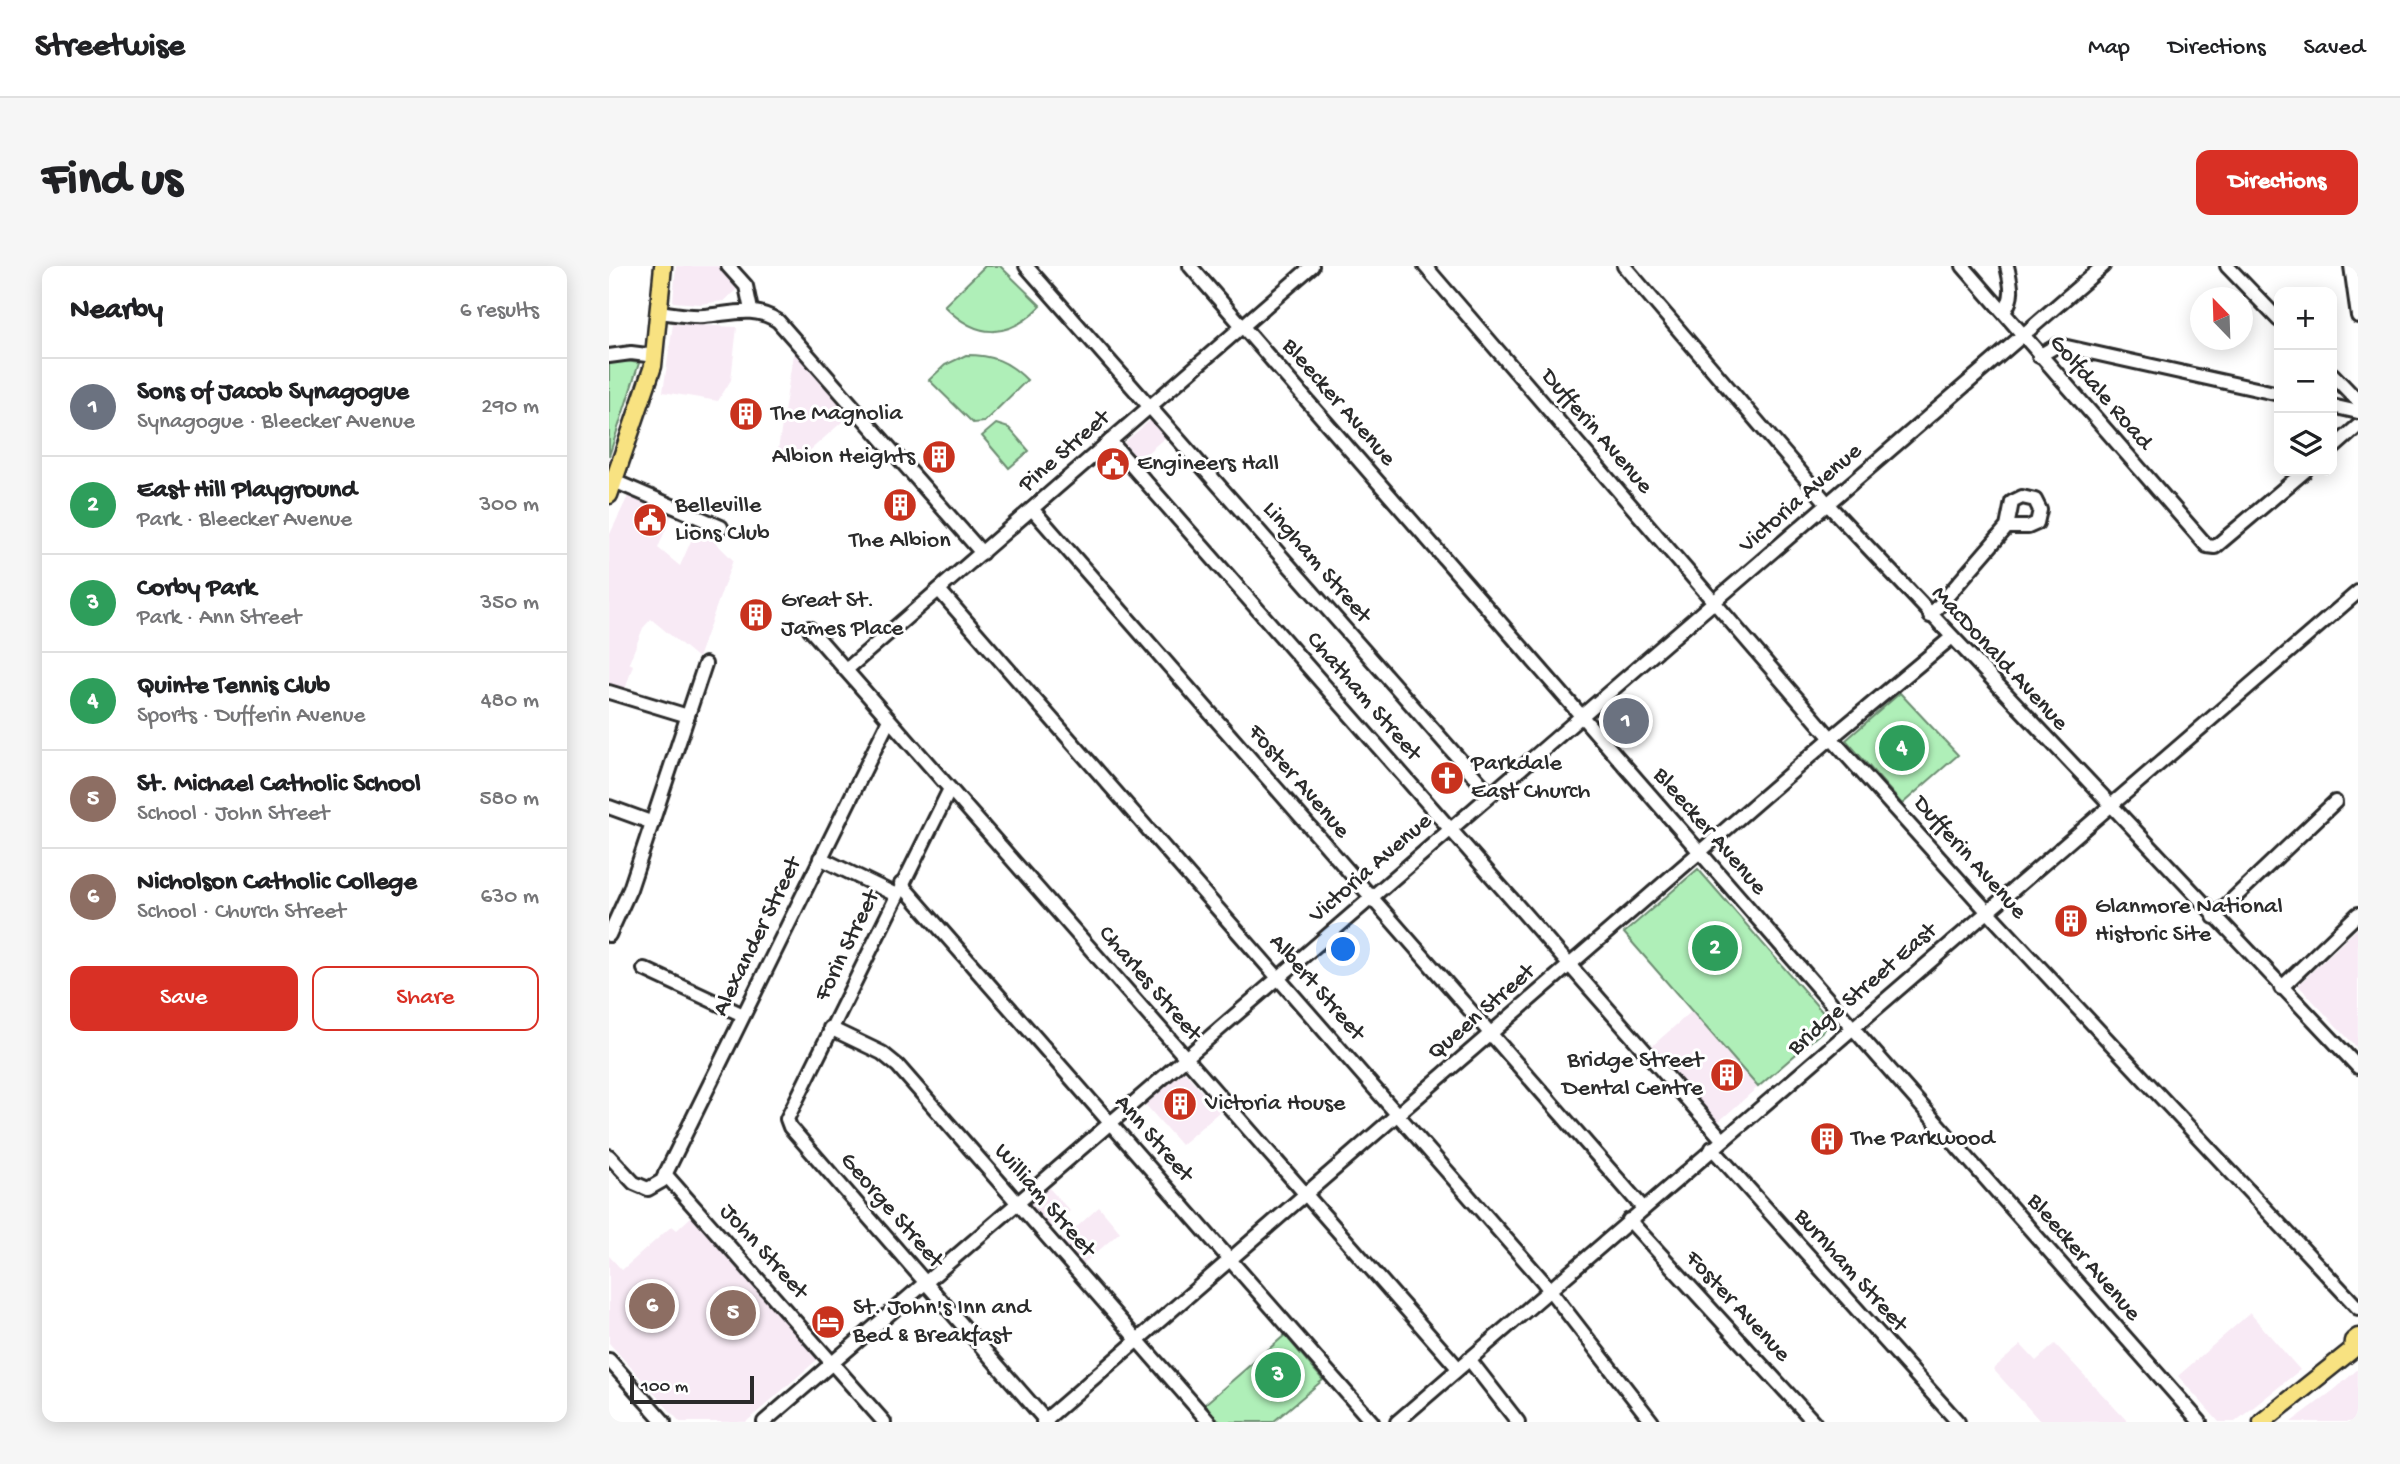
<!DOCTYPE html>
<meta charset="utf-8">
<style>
body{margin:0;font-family:"Gochi Hand",sans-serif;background:#f6f6f6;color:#202124}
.controls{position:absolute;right:21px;top:21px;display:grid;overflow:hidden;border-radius:14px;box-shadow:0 4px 18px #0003}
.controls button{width:63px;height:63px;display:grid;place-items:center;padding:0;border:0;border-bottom:2px solid #e0e0e0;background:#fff;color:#202124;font:35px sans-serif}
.compass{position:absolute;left:1581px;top:21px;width:63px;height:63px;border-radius:50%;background:#fff;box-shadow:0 4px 18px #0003;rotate:337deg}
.scale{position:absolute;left:21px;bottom:18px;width:124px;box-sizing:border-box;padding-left:7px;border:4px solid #2b2b2b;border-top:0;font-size:19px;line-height:24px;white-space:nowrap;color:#2b2b2b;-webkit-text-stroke:5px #fff;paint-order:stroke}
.you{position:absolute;left:735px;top:684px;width:24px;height:24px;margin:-18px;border:5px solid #fff;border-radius:50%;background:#1a73e8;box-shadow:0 0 0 10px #1a73e833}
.badge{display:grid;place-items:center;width:46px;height:46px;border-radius:50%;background:#d93025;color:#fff;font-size:23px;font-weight:700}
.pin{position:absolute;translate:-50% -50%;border:4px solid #fff;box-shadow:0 2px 7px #0006}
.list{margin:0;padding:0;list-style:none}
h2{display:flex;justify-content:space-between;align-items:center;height:91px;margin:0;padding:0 28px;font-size:30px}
h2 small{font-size:23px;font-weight:400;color:#757577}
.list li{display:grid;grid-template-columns:46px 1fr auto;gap:21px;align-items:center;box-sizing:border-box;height:98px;padding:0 28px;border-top:2px solid #e0e0e0}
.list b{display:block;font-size:26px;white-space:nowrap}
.list p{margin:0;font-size:23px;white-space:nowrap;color:#757577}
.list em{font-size:23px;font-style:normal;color:#757577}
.actions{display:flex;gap:14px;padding:21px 28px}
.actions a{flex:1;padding:16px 0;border:2px solid #d93025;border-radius:14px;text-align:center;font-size:24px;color:#d93025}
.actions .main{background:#d93025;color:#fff}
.icon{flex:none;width:38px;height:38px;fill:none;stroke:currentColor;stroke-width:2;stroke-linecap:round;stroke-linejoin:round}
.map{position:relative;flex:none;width:1749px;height:1156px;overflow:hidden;border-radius:14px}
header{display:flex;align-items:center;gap:42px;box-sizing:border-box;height:98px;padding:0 35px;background:#fff;border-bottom:2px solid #e0e0e0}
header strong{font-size:33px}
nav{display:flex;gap:38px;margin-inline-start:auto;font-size:24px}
.intro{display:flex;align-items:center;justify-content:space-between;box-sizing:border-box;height:168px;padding:0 42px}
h1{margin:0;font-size:49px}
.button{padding:18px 32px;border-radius:14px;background:#d93025;color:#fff;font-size:24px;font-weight:700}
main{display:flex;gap:42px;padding:0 42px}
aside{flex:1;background:#fff;border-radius:14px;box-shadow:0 4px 18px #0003}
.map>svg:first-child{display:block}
.built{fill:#f8eaf5}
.green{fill:#afefb8;stroke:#6d8d72;stroke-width:2}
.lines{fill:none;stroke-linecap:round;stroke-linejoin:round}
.minor-casing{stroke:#2b2b2b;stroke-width:18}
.major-casing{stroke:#2b2b2b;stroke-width:21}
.minor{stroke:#fff;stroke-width:12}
.major{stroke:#f8e281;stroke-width:16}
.labels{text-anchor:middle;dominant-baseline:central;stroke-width:6;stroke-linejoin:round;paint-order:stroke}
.street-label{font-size:24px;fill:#2b2b2b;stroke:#fff}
.poi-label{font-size:24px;fill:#2b2b2b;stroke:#fff;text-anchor:start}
</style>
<header>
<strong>Streetwise</strong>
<nav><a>Map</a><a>Directions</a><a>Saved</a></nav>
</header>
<div class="intro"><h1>Find us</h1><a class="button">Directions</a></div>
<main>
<aside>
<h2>Nearby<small>6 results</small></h2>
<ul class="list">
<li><span class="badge" style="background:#6b7280">1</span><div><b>Sons of Jacob Synagogue</b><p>Synagogue · Bleecker Avenue</p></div><em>290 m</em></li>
<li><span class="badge" style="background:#2e9e5b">2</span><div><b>East Hill Playground</b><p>Park · Bleecker Avenue</p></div><em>300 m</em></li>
<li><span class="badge" style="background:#2e9e5b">3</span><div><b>Corby Park</b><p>Park · Ann Street</p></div><em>350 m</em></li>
<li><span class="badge" style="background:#2e9e5b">4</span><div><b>Quinte Tennis Club</b><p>Sports · Dufferin Avenue</p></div><em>480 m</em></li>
<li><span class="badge" style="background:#8d6e63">5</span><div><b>St. Michael Catholic School</b><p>School · John Street</p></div><em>580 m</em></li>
<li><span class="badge" style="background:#8d6e63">6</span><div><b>Nicholson Catholic College</b><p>School · Church Street</p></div><em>630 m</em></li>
</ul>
<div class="actions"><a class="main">Save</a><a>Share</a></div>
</aside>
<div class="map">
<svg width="1749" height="1156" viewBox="0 0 1749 1156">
<rect width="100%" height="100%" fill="#fff"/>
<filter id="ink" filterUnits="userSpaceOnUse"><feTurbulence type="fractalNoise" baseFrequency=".0143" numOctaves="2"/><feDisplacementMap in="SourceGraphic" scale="14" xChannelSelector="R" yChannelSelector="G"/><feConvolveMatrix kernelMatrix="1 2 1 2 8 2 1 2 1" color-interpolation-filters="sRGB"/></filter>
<g filter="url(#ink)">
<!-- built -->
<g class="built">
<path d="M67,0H110L129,22L115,35L91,38L64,36Z"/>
<path d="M64,58L128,61L122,114L109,135L54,126Z"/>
<path d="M185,83L242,148L189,195L168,190Z"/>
<path d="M544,152L559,169L530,194L515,177Z"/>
<path d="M20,228L63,248L49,282L71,300L89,259L124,294L89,392L42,353L34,362L20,397L24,399L16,424L0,418V270Z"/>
<path d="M1749,662V783L1689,719Z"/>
<path d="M1083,745L1149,821L1108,857L1042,781Z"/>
<path d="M575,805L610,846L572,879L536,838Z"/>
<path d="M440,922L461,945L440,963L419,940Z"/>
<path d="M490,941L511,966L472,1000L451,976Z"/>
<path d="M83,950L210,1092L137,1156H71L0,1077V990L13,1004L63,960L68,964Z"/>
<path d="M1641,1047L1691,1104L1626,1156H1610L1569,1110Z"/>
<path d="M1446,1078L1519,1156H1432L1384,1103L1412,1079L1427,1095Z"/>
<path d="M1749,1103V1156H1682L1725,1124Z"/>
</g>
<!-- green -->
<g class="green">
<path d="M376,0H391L432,40C399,74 368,73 335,40Z"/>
<path d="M357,89C384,89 399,95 418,114L375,156L364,157L320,114L336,99Z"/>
<path d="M17,95L30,97L0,190V97Z"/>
<path d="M387,158L400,162L420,185L400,202L373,170Z"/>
<path d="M1291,427L1349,489L1293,538L1237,474Z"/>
<path d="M1089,603L1223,757L1149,821L1015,667Z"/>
<path d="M676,1069L714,1114L664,1156H611L596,1138Z"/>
</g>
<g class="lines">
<!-- minor casing -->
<g class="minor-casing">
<g id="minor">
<path d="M119,0L137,20L142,44"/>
<path d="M417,0L881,528"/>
<path d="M581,0L1236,753L1591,1156"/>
<path d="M816,0L1222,472L1378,645L1749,1042"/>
<path d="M1015,0L1223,243L1749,801"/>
<path d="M1354,0L1598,280L1606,281L1696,205"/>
<path d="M1618,0L1670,54"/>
<path d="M1742,0L1749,50"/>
<path d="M51,46C65,48 80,51 95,50C122,48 145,39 169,55L373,287"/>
<path d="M1395,46C1406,30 1402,18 1398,0"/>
<path d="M0,90L22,87L46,90"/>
<path d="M1430,90L1449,79L1670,128"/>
<path d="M1723,108L1749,135"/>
<path d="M1723,140L1749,146"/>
<path d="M501,175L1113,873"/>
<path d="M1723,183L1749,160"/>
<path d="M5,215L112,261"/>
<path d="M423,243L1034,942"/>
<path d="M330,324L933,1014L1043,1156"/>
<path d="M1321,350L1398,261H1419L1428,257L1431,244L1426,234L1413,231L1403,236L1398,261"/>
<path d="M200,362L849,1102"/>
<path d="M237,404L703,0"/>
<path d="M0,426L79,450"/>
<path d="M341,523L178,853L181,861L438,1156"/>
<path d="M0,541L44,557"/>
<path d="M211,592L287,629"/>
<path d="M292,618L763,1156"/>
<path d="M1605,651L1726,536"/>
<path d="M0,669L21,623L96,398"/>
<path d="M35,703L134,749"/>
<path d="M1672,722L1749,648"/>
<path d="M221,762L273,787L289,800L600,1156"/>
<path d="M1103,882L1349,1156"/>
<path d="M0,890L25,917L39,923L53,915L280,454"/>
<path d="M56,908L275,1156"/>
<path d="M1020,954L1205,1156"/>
<path d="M860,1093L909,1156"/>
<path d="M0,1094L55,1156"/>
<path d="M155,1156L1494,0"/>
<path d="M434,1156L1222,472L1342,372"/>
<path d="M788,1156L1749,326"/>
</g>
</g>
<!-- major casing -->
<g class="major-casing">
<g id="major">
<path d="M0,229L44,100L54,0"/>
<path d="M1653,1156L1743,1084L1744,1075L1749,1071"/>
</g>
</g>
<!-- minor -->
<use href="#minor" class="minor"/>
<!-- major -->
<use href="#major" class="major"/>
</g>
</g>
<!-- icons -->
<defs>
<g id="building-disc" transform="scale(1.75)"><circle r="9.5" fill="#c8321e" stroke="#fff"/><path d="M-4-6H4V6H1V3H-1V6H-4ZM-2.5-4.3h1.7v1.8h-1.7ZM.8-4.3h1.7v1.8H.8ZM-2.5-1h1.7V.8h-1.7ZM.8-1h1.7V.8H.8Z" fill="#fff"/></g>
<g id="civic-disc" transform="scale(1.75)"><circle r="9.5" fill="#c8321e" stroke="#fff"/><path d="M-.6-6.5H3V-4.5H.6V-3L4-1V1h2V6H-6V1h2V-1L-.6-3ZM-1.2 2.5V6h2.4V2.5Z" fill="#fff"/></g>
<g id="church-disc" transform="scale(1.75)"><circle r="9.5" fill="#c8321e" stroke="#fff"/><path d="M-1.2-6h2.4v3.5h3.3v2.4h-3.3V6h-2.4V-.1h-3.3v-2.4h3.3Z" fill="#fff"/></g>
<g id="hotel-disc" transform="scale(1.75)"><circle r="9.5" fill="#c8321e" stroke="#fff"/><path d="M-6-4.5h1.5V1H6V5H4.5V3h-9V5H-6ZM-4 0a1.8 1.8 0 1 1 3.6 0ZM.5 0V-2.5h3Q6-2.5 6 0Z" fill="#fff"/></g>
</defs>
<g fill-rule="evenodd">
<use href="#building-disc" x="137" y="148"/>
<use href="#building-disc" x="330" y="191"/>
<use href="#civic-disc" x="504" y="198"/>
<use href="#building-disc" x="291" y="239"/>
<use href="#civic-disc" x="41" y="254"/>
<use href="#building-disc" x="147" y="349"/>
<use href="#church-disc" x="838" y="512"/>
<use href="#building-disc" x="1462" y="655"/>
<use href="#building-disc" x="1118" y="809"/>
<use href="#building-disc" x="571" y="838"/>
<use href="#building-disc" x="1218" y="873"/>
<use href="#hotel-disc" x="219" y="1056"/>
</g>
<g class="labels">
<!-- street labels -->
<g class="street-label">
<text transform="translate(1491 127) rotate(49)">Golfdale Road</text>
<text transform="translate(729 137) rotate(49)">Bleecker Avenue</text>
<text transform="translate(987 166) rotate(49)">Dufferin Avenue</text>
<text transform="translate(456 186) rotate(-41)">Pine Street</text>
<text transform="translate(1192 233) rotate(-41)">Victoria Avenue</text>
<text transform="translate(707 297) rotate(49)">Lingham Street</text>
<text transform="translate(1390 393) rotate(47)">MacDonald Avenue</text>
<text transform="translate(754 431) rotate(49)">Chatham Street</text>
<text transform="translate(689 516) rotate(49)">Foster Avenue</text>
<text transform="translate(1100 566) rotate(49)">Bleecker Avenue</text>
<text transform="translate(1360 592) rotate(48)">Dufferin Avenue</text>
<text transform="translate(762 603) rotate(-41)">Victoria Avenue</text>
<text transform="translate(149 671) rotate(-64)">Alexander Street</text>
<text transform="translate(239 680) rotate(-64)">Forin Street</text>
<text transform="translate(540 718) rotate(49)">Charles Street</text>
<text transform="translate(707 722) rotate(49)">Albert Street</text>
<text transform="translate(1254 724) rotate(-41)">Bridge Street East</text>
<text transform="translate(873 747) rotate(-41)">Queen Street</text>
<text transform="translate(544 873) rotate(49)">Ann Street</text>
<text transform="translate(435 935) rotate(49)">William Street</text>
<text transform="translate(282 945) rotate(49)">George Street</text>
<text transform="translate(154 986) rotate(48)">John Street</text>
<text transform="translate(1474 992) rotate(49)">Bleecker Avenue</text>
<text transform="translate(1241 1005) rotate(48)">Burnham Street</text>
<text transform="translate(1128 1041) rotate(47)">Foster Avenue</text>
</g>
<!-- poi labels -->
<g class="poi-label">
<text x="162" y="148">The Magnolia</text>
<text x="306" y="191" text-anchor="end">Albion Heights</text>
<text x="528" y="198">Engineers Hall</text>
<text x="66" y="240">Belleville<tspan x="66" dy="28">Lions Club</tspan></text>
<text x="291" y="275" text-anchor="middle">The Albion</text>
<text x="172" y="335">Great St.<tspan x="172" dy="28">James Place</tspan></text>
<text x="862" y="498">Parkdale<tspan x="862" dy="28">East Church</tspan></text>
<text x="1486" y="641">Glanmore National<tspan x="1486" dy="28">Historic Site</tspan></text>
<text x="1094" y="795" text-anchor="end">Bridge Street<tspan x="1094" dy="28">Dental Centre</tspan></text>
<text x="596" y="838">Victoria House</text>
<text x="1242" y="873">The Parkwood</text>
<text x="244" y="1042">St. John's Inn and<tspan x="244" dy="28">Bed &amp; Breakfast</tspan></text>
</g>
</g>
</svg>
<div class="controls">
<button>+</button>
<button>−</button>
<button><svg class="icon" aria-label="layers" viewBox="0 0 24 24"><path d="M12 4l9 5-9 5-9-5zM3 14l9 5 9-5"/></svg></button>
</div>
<svg class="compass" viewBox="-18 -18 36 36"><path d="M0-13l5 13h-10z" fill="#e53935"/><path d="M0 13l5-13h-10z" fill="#757577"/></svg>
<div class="scale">100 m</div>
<div class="you"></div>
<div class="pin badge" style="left:1017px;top:455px;background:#6b7280">1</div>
<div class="pin badge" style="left:1106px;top:682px;background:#2e9e5b">2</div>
<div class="pin badge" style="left:669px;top:1109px;background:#2e9e5b">3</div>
<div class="pin badge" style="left:1293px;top:482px;background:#2e9e5b">4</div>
<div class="pin badge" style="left:124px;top:1047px;background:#8d6e63">5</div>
<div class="pin badge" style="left:43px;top:1040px;background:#8d6e63">6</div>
</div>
</main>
